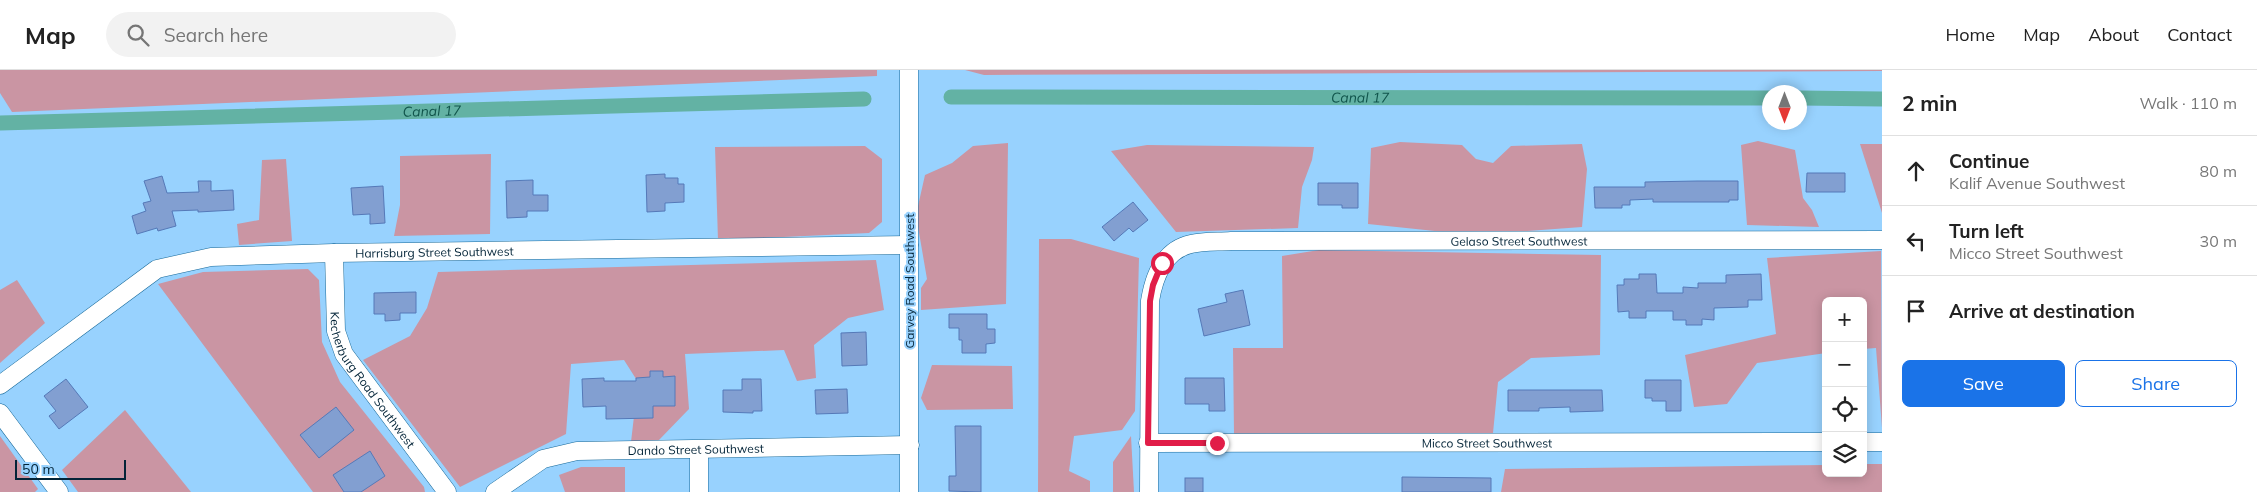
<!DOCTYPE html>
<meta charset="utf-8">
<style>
body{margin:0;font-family:Mulish,sans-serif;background:#f2f2f2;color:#222}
.controls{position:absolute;right:15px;bottom:15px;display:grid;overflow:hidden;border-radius:8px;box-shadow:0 2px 12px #0003}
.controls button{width:45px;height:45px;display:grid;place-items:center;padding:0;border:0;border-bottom:1px solid #e0e0e0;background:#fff;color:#222;font:25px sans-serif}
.compass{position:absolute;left:1762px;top:15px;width:45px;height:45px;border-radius:50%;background:#fff;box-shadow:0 2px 12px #0003;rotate:180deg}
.scale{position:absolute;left:15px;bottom:12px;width:111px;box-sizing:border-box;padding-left:5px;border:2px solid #032438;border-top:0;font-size:14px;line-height:18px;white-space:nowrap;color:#032438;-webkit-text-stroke:4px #98d2fe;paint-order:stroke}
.stop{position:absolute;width:15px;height:15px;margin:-11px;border:4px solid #e11d48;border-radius:50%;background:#fff}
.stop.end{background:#e11d48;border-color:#fff;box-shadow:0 1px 5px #0008}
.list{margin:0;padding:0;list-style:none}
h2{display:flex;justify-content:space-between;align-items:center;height:65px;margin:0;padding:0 20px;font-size:21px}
h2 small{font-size:16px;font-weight:400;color:#767676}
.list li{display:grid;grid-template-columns:32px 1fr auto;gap:15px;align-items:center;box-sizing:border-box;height:70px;padding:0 20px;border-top:1px solid #e0e0e0}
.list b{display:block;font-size:19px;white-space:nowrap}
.list p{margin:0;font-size:16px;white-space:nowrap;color:#767676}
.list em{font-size:16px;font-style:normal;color:#767676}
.actions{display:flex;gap:10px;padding:15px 20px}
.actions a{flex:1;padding:11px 0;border:1px solid #1a73e8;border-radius:8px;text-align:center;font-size:18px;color:#1a73e8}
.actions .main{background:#1a73e8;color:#fff}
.icon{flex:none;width:28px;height:28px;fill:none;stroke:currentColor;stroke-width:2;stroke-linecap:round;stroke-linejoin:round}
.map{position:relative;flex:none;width:1882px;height:422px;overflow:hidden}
header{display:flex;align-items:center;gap:30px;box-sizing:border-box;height:70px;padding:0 25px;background:#fff;border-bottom:1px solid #e0e0e0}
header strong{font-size:24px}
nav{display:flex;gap:28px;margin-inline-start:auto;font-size:18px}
.search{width:350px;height:45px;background:#f2f2f2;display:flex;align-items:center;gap:12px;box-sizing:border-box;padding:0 18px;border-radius:28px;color:#767676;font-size:19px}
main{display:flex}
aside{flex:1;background:#fff}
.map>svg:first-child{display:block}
.green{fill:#ca95a3}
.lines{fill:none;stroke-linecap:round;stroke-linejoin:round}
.canal{stroke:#63b2a4;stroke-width:15}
.building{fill:#829fd1;stroke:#5579b8}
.street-casing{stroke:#176999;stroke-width:19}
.street{stroke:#fff;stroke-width:18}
.route{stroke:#e11d48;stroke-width:6}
.labels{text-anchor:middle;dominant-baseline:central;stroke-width:4;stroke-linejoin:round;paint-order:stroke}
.street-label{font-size:12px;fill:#032438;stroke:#98d2fe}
.water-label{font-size:14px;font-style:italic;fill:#10544b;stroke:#98d2fe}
</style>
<header>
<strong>Map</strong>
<div class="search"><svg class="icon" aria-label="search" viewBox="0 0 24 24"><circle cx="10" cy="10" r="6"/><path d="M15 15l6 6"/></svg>Search here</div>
<nav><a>Home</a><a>Map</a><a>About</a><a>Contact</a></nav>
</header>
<main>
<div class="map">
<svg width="1882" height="422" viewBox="0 0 1882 422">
<rect width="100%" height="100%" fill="#98d2fe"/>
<!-- green -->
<g class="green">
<path d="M0,0H877V6L12,42L0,23Z"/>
<path d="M965,0H1882V1L984,5Z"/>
<path d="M1758,71L1795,80L1803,128L1812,140L1819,157L1747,155L1741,75Z"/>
<path d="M1400,72L1462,75L1476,89L1493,93L1511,76L1582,74L1587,99L1582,157L1473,165L1368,154L1371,78Z"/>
<path d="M1008,73L1006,234L921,240V218L927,209L916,145L925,105L952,93L973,76Z"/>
<path d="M1860,74H1882V143Z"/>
<path d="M1147,75L1314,77L1312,90L1302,117L1298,158L1176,162L1111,81Z"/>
<path d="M865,76L882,89V152L869,163L718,170L715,77Z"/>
<path d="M491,84L490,164L394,166L400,135V86Z"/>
<path d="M286,89L292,171L239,175L237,154L259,150L262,90Z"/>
<path d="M1039,169H1071L1139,188L1135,341L1122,360L1074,366L1069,401L1090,411V422H1038Z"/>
<path d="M1319,180L1601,185L1600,285L1531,288L1498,312L1493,363L1234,364L1233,278H1283L1282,186Z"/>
<path d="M1881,181L1882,358L1876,278L1863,279V231H1826V283L1757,293L1727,334L1694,337L1685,285L1776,264L1767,188Z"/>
<path d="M876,190L884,240L848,248L814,275L816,308L797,311L784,280L685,284L689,339L658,371L631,372L638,312L624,290L571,294L566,364L460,417L363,290L410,266L427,238L438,202Z"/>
<path d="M308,199L319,210L322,272L340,312L424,417L425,422H313L158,214L203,202Z"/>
<path d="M17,210L45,253L0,293V220Z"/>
<path d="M932,295L1012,296L1013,339L927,340L921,328Z"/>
<path d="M125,340L191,422H78L62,400Z"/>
<path d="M0,366L38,419L35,422H0Z"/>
<path d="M1131,366L1134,422H1113V392Z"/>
<path d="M1863,394H1882V422H1501L1505,399L1826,395V403H1863Z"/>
<path d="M581,397H625V422H565L559,405Z"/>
</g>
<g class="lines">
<!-- canal -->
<g class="canal">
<path id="s1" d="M951,27L1770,28"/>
<path d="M1800,28L1882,29"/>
<path id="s2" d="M0,53L864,29"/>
</g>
</g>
<!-- building -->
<g class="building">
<path d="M1807,103H1845V122H1806Z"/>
<path d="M665,104V108H678V114H684V132L665,133V141L647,142L646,105Z"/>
<path d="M162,106L167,123L199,122L198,111H211V121L233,120L234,140L198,142V140L172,141L176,156L158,161L157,158L137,164L132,146L146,141L143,133L151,131L144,111Z"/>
<path d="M533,110V125H548V141H527V147L507,148L506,111Z"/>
<path d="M1697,111H1738V130H1729V132H1653V129L1630,130V135H1622V138H1595L1594,117H1645V112Z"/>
<path d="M1318,113H1358V138H1342V135H1318Z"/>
<path d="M383,116L385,153L370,154V144L353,145L351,118Z"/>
<path d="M1133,132L1148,150L1133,162L1129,158L1114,171L1102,157Z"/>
<path d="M1639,204H1656L1657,223H1683V217L1698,218V213H1726V205L1761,204L1762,230H1748V237L1714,238V250L1702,249V255H1686V250H1673V241H1646V248H1629V241L1618,242L1617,215H1624V209H1639Z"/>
<path d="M1243,220L1250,255L1204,266L1198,239L1227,232L1225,224Z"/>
<path d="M416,222V243H400V250L385,251V244H374V223Z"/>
<path d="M949,244H987V259H995V273L986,274V283H962V270H959V258H949Z"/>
<path d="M866,262L867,295L842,296L841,263Z"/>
<path d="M650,301H663V307L675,306V336H653V348L606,349V336L583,337L582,309L604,308V311H636V308L650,307Z"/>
<path d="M1185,308H1224L1225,341H1209V334H1185Z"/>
<path d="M66,309L88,337L59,359L49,346L56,341L44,326Z"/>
<path d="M742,309H761L762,341H753V343L723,342V320H742Z"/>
<path d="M1645,310H1681V341H1666V331H1652V328H1645Z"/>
<path d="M847,319L848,343L816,344L815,320Z"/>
<path d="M1508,320H1602L1603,341L1570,342V337L1539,338V341H1508Z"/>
<path d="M336,337L354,360L319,388L300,365Z"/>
<path d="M955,356H981V422L949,421V406H956Z"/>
<path d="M370,381L385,406L361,422H344L333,405Z"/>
<path d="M1402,407L1491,408V422H1402Z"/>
<rect x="1185" y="408" width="18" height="14"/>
</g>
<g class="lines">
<!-- street casing -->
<g class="street-casing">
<g id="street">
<path d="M909,0V422"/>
<path id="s3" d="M334,183L336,261L344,284L447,422"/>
<path id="s4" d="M0,315L157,199L211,187L334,183L909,175"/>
<path d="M0,343L59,422"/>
<path d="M1863,372H1882"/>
<path id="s5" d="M1148,373L1826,372"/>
<path d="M699,380V422"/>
<path id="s6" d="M495,422L543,389L577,381L910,375"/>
<path id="s7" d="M1149,422L1150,231C1154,206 1164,180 1191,174C1204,171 1218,172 1231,171L1882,170"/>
</g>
</g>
<!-- street -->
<use href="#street" class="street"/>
</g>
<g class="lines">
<!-- route -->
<path class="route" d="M1162,193L1153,215L1150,231L1148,373H1217"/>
</g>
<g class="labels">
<!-- street labels -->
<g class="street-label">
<text stroke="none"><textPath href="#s7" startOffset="594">Gelaso Street Southwest</textPath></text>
<text stroke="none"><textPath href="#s4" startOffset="474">Harrisburg Street Southwest</textPath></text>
<text transform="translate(909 211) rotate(-90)">Garvey Road Southwest</text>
<text stroke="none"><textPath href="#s3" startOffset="138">Kecherburg Road Southwest</textPath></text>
<text stroke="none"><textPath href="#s5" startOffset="339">Micco Street Southwest</textPath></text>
<text stroke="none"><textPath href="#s6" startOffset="212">Dando Street Southwest</textPath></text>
</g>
<!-- water labels -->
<g class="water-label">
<text stroke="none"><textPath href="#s1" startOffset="409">Canal 17</textPath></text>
<text stroke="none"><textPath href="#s2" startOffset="432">Canal 17</textPath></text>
</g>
</g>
</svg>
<div class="controls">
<button>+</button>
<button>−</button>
<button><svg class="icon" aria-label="locate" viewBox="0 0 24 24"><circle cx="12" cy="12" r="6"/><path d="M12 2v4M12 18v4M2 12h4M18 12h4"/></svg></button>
<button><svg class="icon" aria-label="layers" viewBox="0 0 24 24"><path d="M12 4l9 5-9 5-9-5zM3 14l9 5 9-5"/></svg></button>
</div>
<svg class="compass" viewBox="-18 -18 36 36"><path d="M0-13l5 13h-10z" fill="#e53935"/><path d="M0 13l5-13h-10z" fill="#767676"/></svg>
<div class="scale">50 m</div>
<div class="stop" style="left:1162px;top:193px"></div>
<div class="stop end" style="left:1217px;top:373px"></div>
</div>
<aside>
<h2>2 min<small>Walk · 110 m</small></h2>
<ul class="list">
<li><svg class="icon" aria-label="ahead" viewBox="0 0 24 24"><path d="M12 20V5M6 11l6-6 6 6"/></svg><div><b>Continue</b><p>Kalif Avenue Southwest</p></div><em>80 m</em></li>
<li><svg class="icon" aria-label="left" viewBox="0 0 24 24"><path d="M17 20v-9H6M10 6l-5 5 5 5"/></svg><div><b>Turn left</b><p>Micco Street Southwest</p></div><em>30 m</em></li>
<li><svg class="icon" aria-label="arrive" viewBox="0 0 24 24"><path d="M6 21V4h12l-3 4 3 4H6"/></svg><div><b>Arrive at destination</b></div></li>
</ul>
<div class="actions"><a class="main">Save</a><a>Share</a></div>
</aside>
</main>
